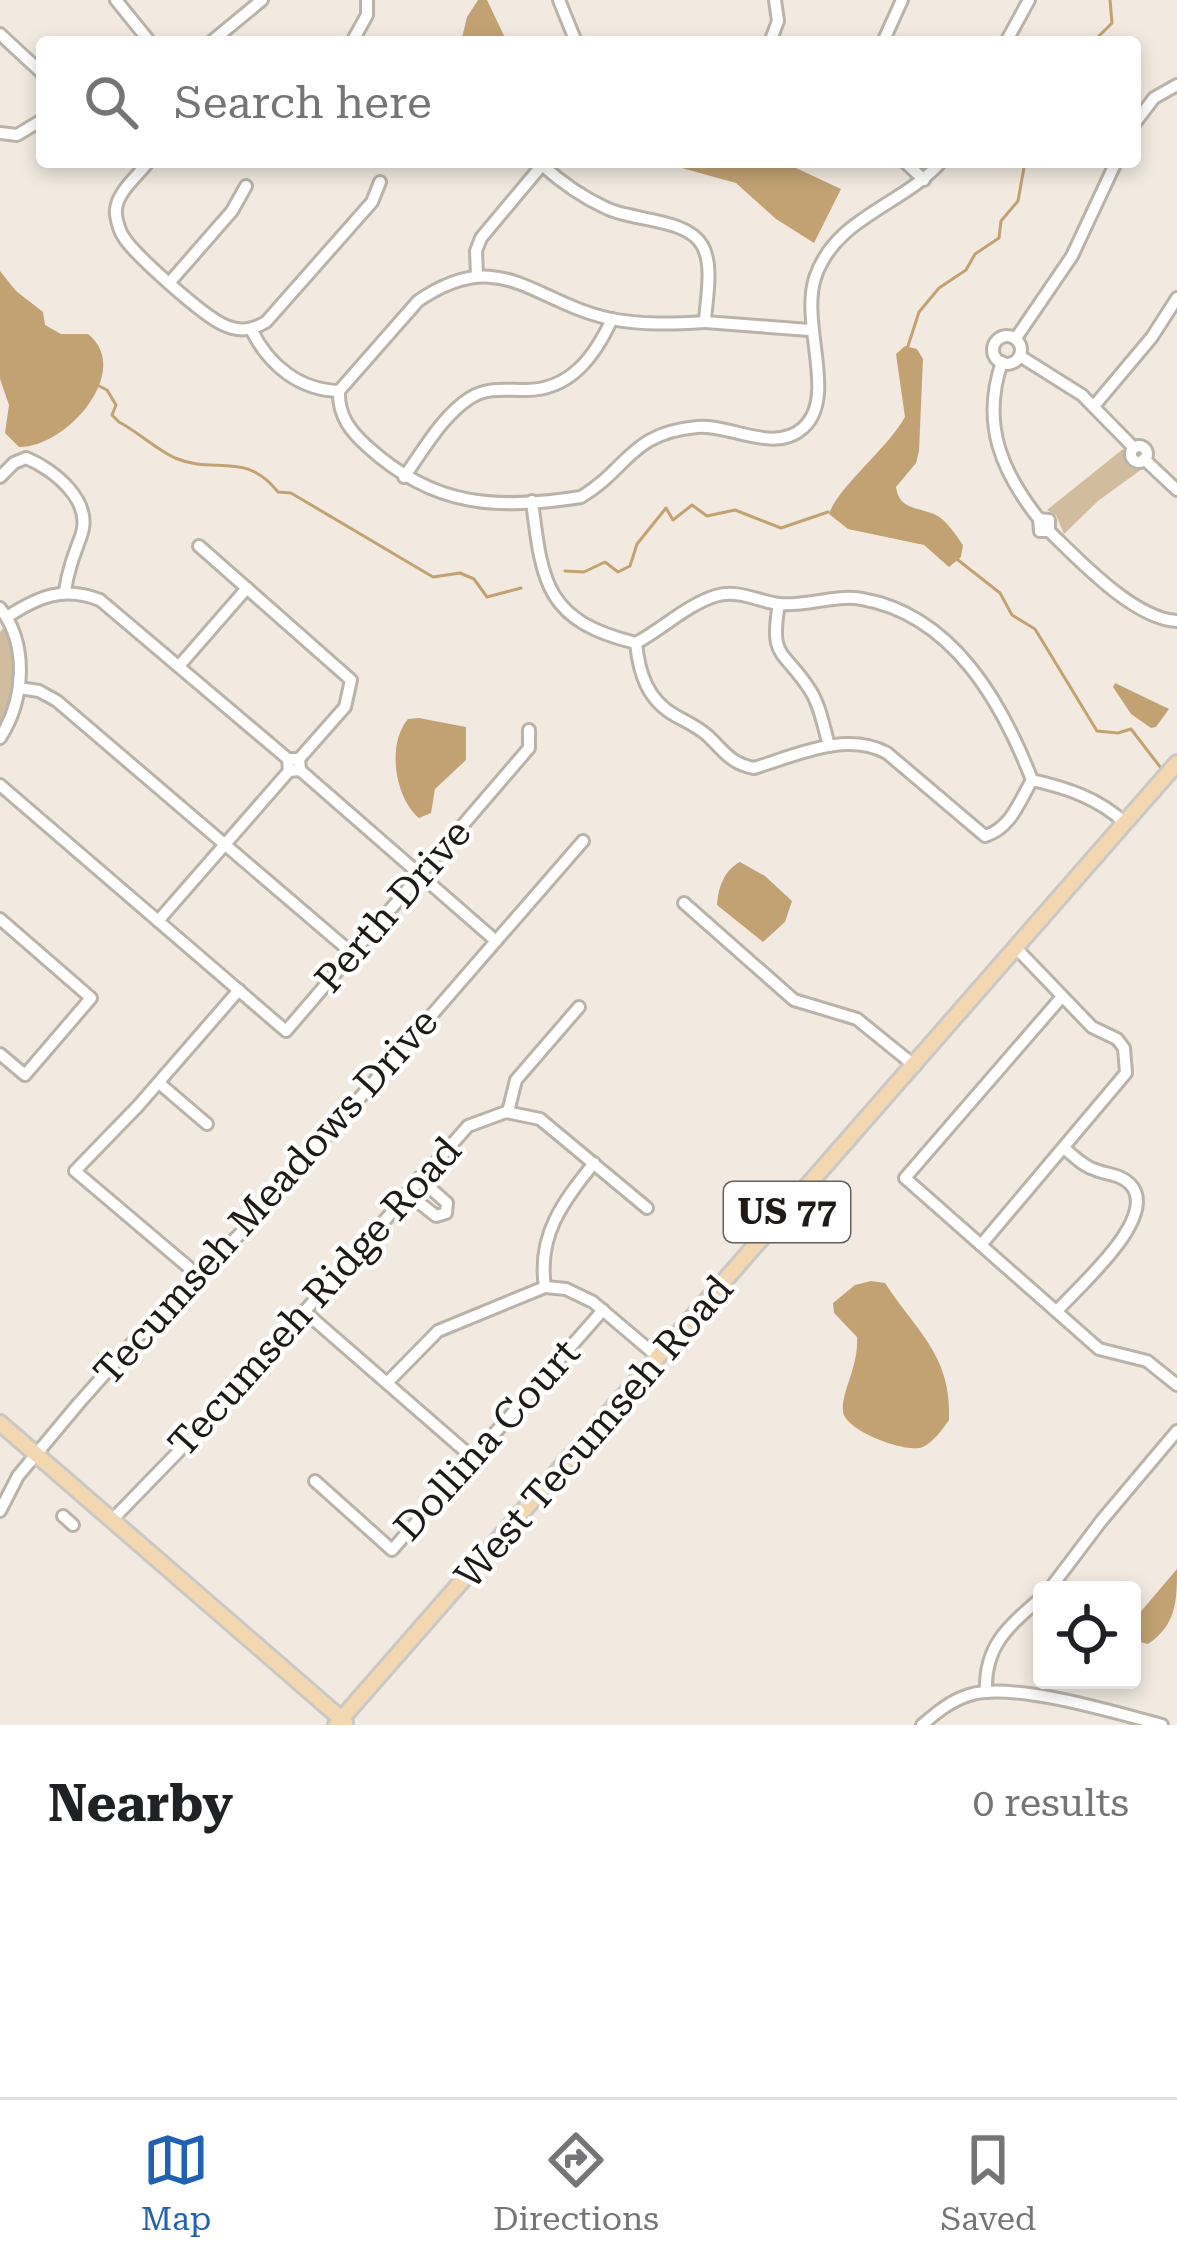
<!DOCTYPE html>
<style>
body{margin:0;font-family:"Roboto Serif",serif;background:#f6f6f6;color:#202124}
.controls{position:absolute;right:36px;bottom:36px;display:grid;overflow:hidden;border-radius:12px;box-shadow:0 6px 18px #0003}
.controls button{width:108px;height:108px;display:grid;place-items:center;padding:0;border:0;border-bottom:3px solid #e0e0e0;background:#fff;color:#202124;font:60px sans-serif}
.list{margin:0;padding:0;list-style:none}
h2{display:flex;justify-content:space-between;align-items:center;height:156px;margin:0;padding:0 48px;font-size:51px}
h2 small{font-size:39px;font-weight:400;color:#757577}
.icon{flex:none;width:66px;height:66px;fill:none;stroke:currentColor;stroke-width:2;stroke-linecap:round;stroke-linejoin:round}
.map{position:relative;flex:none;width:1177px;height:1725px;overflow:hidden}
.search{position:absolute;background:#fff;box-shadow:0 6px 18px #0003;left:36px;right:36px;top:36px;height:132px;display:flex;align-items:center;gap:30px;box-sizing:border-box;padding:0 42px;border-radius:12px;color:#757577;font-size:45px}
.sheet{height:372px;background:#fff}
nav{display:flex;justify-content:space-around;align-items:center;box-sizing:border-box;height:168px;border-top:3px solid #e0e0e0;background:#fff;font-size:33px;color:#757577}
nav a{display:grid;justify-items:center;gap:6px}
nav .on{color:#2061b2}
.map>svg:first-child{display:block}
.green{fill:#d1bc9e}
.water{fill:#c2a273}
.lines{fill:none;stroke-linecap:round;stroke-linejoin:round}
.stream{stroke:#c2a273;stroke-width:3}
.minor-casing{stroke:#bab3a9;stroke-width:16}
.major-casing{stroke:#c9c8c7;stroke-width:20}
.minor{stroke:#fff;stroke-width:10}
.major{stroke:#f2d7b1;stroke-width:14}
.labels{text-anchor:middle;dominant-baseline:central;stroke-width:9;stroke-linejoin:round;paint-order:stroke}
.shield{fill:#fff;stroke:#615f5d;stroke-width:3}
.shield-label{font-size:36px;font-weight:bold;fill:#1d1a17}
.street-label{font-size:39px;fill:#1d1a17;stroke:#fff}
</style>
<div class="map">
<svg width="1177" height="1725" viewBox="0 0 1177 1725">
<rect width="100%" height="100%" fill="#f2eae0"/>
<!-- green -->
<g class="green">
<path d="M1123,449L1130,465L1142,469L1098,501L1064,534L1056,515L1047,510Z"/>
<path d="M6,625C17,664 19,691 0,727V632Z"/>
</g>
<!-- water -->
<g class="water">
<path d="M478,0H487L507,42H461L467,17Z"/>
<path d="M660,162H783L841,189L814,243L776,219L736,183Z"/>
<path d="M0,271L16,291L43,312L45,325L61,334H88C134,371 66,448 19,447L5,433L9,405L0,379Z"/>
<path d="M905,346L917,349L923,359L919,451L916,463L896,487C899,509 916,507 934,514C947,520 955,534 963,545L961,557L949,567L924,545L848,529L829,514C838,487 888,448 905,417L896,354Z"/>
<path d="M1115,683L1169,709L1156,727L1151,728L1131,714L1113,687Z"/>
<path d="M419,718L466,727V760L435,789L431,813L419,818C394,797 387,743 408,719Z"/>
<path d="M740,862L765,876L792,901L785,922L763,942L717,905C718,888 724,870 740,862Z"/>
<path d="M871,1281L885,1283C917,1332 952,1356 949,1420C943,1429 933,1442 923,1447C908,1454 844,1431 843,1411C841,1392 859,1366 857,1337L834,1313L833,1303L855,1285Z"/>
<path d="M1177,1569C1177,1602 1176,1625 1148,1644L1132,1640V1622Z"/>
</g>
<g class="lines">
<!-- stream -->
<g class="stream">
<path d="M1093,42L1112,23L1110,0"/>
<path d="M908,346L919,312L939,288L966,270L975,254L999,238L1001,221L1018,201L1025,162"/>
<path d="M97,385L107,390L116,405L112,415L119,422C138,432 156,449 175,458C215,475 245,450 278,492L291,493L433,577L460,573L474,579L487,597L521,588"/>
<path d="M958,560L1000,593L1012,615L1035,629L1097,731L1118,733L1131,729L1164,772"/>
<path d="M565,571L584,572L605,562L618,572L630,566L637,544L666,508L673,520L692,505L707,516L735,510L781,528L828,512"/>
</g>
<!-- minor casing -->
<g class="minor-casing">
<g id="minor">
<path d="M116,0L150,42"/>
<path d="M559,0L576,42"/>
<path d="M0,34L42,73"/>
<path d="M211,42L262,0"/>
<path d="M352,42L367,15V0"/>
<path d="M770,42L778,21L775,0"/>
<path d="M883,42L902,0"/>
<path d="M1006,42L1029,0"/>
<path d="M1135,123L1154,98L1177,85"/>
<path d="M0,133L17,135L42,120"/>
<path d="M148,162C138,176 118,191 116,209C115,216 119,230 123,236C133,254 203,315 222,324C238,332 251,331 266,322L372,202L380,182"/>
<path d="M545,162L542,165C561,182 582,197 606,208C632,221 686,218 702,245C714,265 706,300 705,322L809,330"/>
<path d="M905,162L924,180"/>
<path d="M477,275L476,251L481,238L542,165"/>
<path d="M170,282L232,211L246,186"/>
<path d="M252,331C269,365 299,390 339,391C338,416 351,432 368,447C434,507 496,510 581,497C628,469 630,433 697,427C731,424 774,454 803,428C838,397 800,325 815,278C835,217 902,206 941,162"/>
<circle cx="1007" cy="350" r="14"/>
<path d="M1016,338L1072,256L1116,162"/>
<path d="M1020,356L1082,395L1134,448"/>
<path d="M1002,362C981,423 1001,471 1039,519"/>
<path d="M339,391L418,301C501,244 532,302 611,319C642,325 673,324 705,322"/>
<path d="M1094,406L1152,337L1177,298"/>
<circle cx="1139" cy="454" r="8"/>
<path d="M1144,459L1177,490"/>
<path d="M0,477L14,463L26,458C54,469 94,502 81,536C74,555 68,570 65,591"/>
<path d="M404,477C423,451 442,416 470,398C487,387 505,390 524,390C570,391 595,356 612,319"/>
<path d="M532,501C542,584 546,621 636,643C662,629 687,605 715,596C738,589 757,601 779,604C807,607 834,594 862,599C953,615 1002,703 1032,780"/>
<path d="M1049,531V520L1039,519L1040,531H1049C1079,560 1134,619 1177,621"/>
<path d="M199,546L351,680L345,707L299,759"/>
<path d="M779,604C769,660 784,649 810,690C820,705 824,728 829,746"/>
<path d="M0,608C29,645 24,701 0,738"/>
<path d="M7,617C39,596 64,586 100,600L288,759H299L300,770L289,771L288,759"/>
<path d="M636,643C639,673 647,700 676,716C687,722 698,727 708,736C724,751 731,764 754,768C797,755 845,731 887,753L985,836C1011,828 1019,802 1032,780"/>
<path d="M179,666L247,588"/>
<path d="M19,688L39,691L57,701L353,954"/>
<path d="M300,770L496,941"/>
<path d="M1032,780C1067,788 1098,798 1125,823"/>
<path d="M0,785L286,1031L529,748V730"/>
<path d="M684,903L794,1000L857,1019L915,1066"/>
<path d="M0,919L91,998L25,1075L0,1054"/>
<path d="M158,921L289,771"/>
<path d="M1060,999L905,1178L1099,1349L1147,1361L1177,1385"/>
<path d="M159,1083L207,1124"/>
<path d="M508,1112L516,1080L579,1007"/>
<path d="M407,1193L436,1216L446,1213L447,1203L419,1178"/>
<path d="M981,1245L1126,1073L1124,1048L1117,1039L1092,1027L1017,949"/>
<path d="M199,1276L75,1171L138,1106L239,990"/>
<path d="M545,1287C537,1235 563,1202 594,1163"/>
<path d="M304,1311L473,1458"/>
<path d="M1057,1311C1079,1286 1161,1216 1130,1184C1120,1174 1108,1175 1096,1170C1084,1167 1075,1157 1065,1149"/>
<path d="M387,1383L438,1331L545,1287L566,1289L593,1302L659,1358"/>
<path d="M315,1481L392,1550L603,1310"/>
<path d="M0,1511L18,1476L79,1403L152,1321L251,1223L583,841"/>
<path d="M63,1516L73,1525"/>
<path d="M112,1520L208,1421L468,1126L506,1112L540,1119L647,1208"/>
<path d="M1049,1590L1102,1520L1177,1431"/>
<path d="M986,1692C984,1645 1009,1626 1042,1597"/>
<path d="M922,1725C936,1713 950,1701 969,1695C1013,1681 1116,1713 1162,1725"/>
</g>
</g>
<!-- major casing -->
<g class="major-casing">
<g id="major">
<path d="M0,1423L345,1722"/>
<path d="M336,1725L1177,763"/>
</g>
</g>
<!-- minor -->
<use href="#minor" class="minor"/>
<!-- major -->
<use href="#major" class="major"/>
</g>
<g class="labels">
<!-- shield labels -->
<rect class="shield" x="724" y="1182" width="126" height="60" rx="9"/>
<g class="shield-label">
<text x="787" y="1212">US 77</text>
</g>
<!-- street labels -->
<g class="street-label">
<text transform="translate(393 906) rotate(-49)">Perth Drive</text>
<text transform="translate(266 1197) rotate(-48)">Tecumseh Meadows Drive</text>
<text transform="translate(315 1297) rotate(-48)">Tecumseh Ridge Road</text>
<text transform="translate(594 1432) rotate(-49)">West Tecumseh Road</text>
<text transform="translate(487 1440) rotate(-48)">Dollina Court</text>
</g>
</g>
</svg>
<div class="controls">
<button><svg class="icon" aria-label="locate" viewBox="0 0 24 24"><circle cx="12" cy="12" r="6"/><path d="M12 2v4M12 18v4M2 12h4M18 12h4"/></svg></button>
</div>
<div class="search"><svg class="icon" aria-label="search" viewBox="0 0 24 24"><circle cx="10" cy="10" r="6"/><path d="M15 15l6 6"/></svg>Search here</div>
</div>
<section class="sheet">
<h2>Nearby<small>0 results</small></h2>
<ul class="list">
</ul>
</section>
<nav>
<a class="on"><svg class="icon" aria-label="map" viewBox="0 0 24 24"><path d="M3 6l6-2 6 2 6-2v14l-6 2-6-2-6 2zM9 4v14M15 6v14"/></svg>Map</a>
<a><svg class="icon" aria-label="directions" viewBox="0 0 24 24"><path d="M12 3l9 9-9 9-9-9zM9 14v-3h6M13 9l2 2-2 2"/></svg>Directions</a>
<a><svg class="icon" aria-label="saved" viewBox="0 0 24 24"><path d="M7 4h10v16l-5-4-5 4z"/></svg>Saved</a>
</nav>
